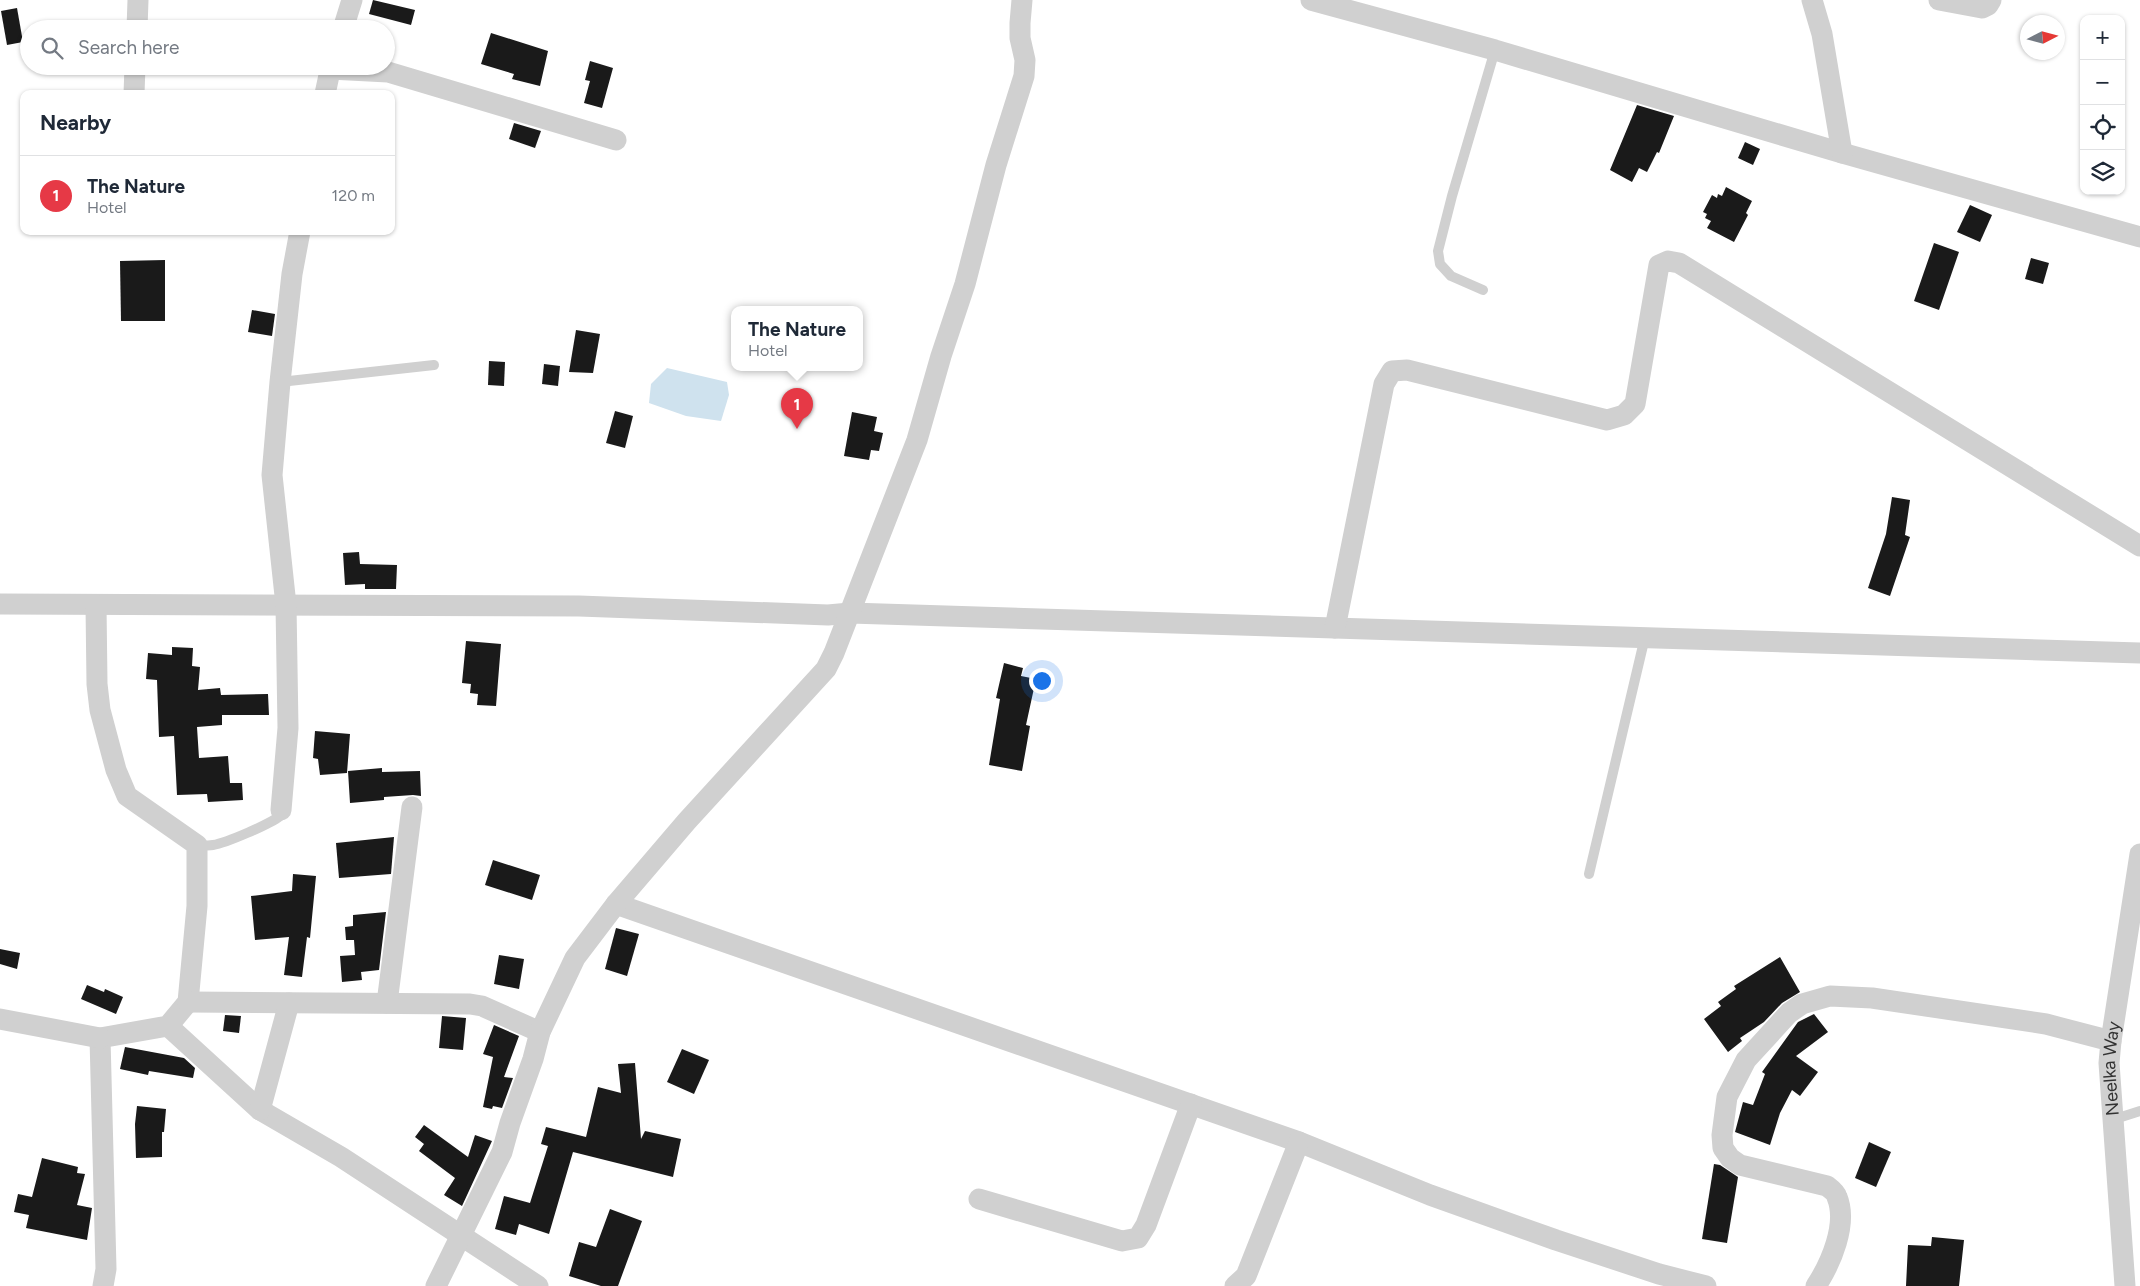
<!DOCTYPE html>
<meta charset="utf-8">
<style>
body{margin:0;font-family:Figtree,sans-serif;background:#f6f6f7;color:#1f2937}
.controls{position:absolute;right:15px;top:15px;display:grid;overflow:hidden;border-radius:10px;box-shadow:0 1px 4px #0004}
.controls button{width:45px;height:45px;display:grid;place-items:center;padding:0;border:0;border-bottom:1px solid #e0e1e3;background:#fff;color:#1f2937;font:25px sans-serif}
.compass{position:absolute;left:2020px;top:15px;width:45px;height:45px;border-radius:50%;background:#fff;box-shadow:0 1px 4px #0004;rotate:84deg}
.you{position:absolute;left:1041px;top:680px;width:18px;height:18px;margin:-12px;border:4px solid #fff;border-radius:50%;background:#1a73e8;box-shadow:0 0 0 8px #1a73e833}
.badge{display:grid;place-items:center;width:32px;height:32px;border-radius:50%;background:#e63946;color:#fff;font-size:16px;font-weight:700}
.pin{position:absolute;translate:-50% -41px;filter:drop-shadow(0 1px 2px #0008)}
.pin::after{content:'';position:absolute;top:26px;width:18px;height:15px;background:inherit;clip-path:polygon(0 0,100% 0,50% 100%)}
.popup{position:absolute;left:731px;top:306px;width:132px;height:65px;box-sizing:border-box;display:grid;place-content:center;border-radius:10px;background:#fff;filter:drop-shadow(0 1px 4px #0005);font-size:16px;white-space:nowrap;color:#747a83}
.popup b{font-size:19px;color:#1f2937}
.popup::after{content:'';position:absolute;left:50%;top:100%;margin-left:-10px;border:10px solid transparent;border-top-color:#fff}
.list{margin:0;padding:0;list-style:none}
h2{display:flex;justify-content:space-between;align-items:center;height:65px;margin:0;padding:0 20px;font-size:21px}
h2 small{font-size:16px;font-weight:400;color:#747a83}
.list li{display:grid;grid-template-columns:32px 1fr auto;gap:15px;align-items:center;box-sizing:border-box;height:80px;padding:0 20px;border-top:1px solid #e0e1e3}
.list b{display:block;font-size:19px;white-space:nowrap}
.list p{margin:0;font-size:16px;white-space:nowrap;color:#747a83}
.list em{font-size:16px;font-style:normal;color:#747a83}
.icon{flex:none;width:28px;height:28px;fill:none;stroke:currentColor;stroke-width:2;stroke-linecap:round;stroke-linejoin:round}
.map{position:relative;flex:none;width:2140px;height:1286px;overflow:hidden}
.search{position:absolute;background:#fff;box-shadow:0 1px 4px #0004;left:20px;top:20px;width:375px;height:55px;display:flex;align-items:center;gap:12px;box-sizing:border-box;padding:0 18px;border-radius:28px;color:#747a83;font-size:19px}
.panel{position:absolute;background:#fff;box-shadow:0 1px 4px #0004;left:20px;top:90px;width:375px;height:145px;border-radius:10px}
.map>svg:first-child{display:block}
.water{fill:#cfe2ee}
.building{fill:#1a1a1a}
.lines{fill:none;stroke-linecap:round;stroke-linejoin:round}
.lane{stroke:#d0d0d0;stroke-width:10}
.street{stroke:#d0d0d0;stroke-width:21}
.labels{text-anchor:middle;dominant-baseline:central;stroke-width:5;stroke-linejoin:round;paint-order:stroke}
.street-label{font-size:18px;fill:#333;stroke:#fff}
</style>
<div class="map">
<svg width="2140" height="1286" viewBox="0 0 2140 1286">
<rect width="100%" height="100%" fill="#fff"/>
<!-- water -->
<path class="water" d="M667,368L727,382L729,395L721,421L686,416L649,403L651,384Z"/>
<!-- building -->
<g class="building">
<path d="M373,0L415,10L411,25L369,14Z"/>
<path d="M17,8L23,42L7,45L1,11Z"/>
<path d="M491,33L548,51L540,86L512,79L514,74L481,64Z"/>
<path d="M590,61L613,68L602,108L584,103L590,81L585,80Z"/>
<path d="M1637,105L1674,116L1659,153L1657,152L1647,172L1639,168L1632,182L1610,170Z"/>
<path d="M514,123L541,131L535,148L509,139Z"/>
<path d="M1745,142L1760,149L1753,165L1738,158Z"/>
<path d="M1726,187L1752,201L1746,213L1748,215L1734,242L1707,228L1711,221L1705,218L1707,214L1703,212L1712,195L1717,198L1718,194L1722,196Z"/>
<path d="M1970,205L1992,215L1980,242L1957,232Z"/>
<path d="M1934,243L1959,252L1939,310L1914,301Z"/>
<path d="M2031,258L2049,263L2043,284L2025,279Z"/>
<path d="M165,260V321H121L120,261Z"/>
<path d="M252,310L275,314L272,336L248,332Z"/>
<path d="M576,330L600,334L593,373L569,372Z"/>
<path d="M489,361L505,362L504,386L488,385Z"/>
<path d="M544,364L560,366L558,386L542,384Z"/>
<path d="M615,411L633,416L625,448L606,443Z"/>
<path d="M852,412L877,417L874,431L883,433L879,451L871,450L869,460L844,456Z"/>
<path d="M1892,497L1910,500L1905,535L1910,537L1890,596L1868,588L1886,534Z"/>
<path d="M359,552L360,564L397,565L396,589H365V584L345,585L343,553Z"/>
<path d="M466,641L501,644L496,706L477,705L478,694L470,693L471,684L462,683Z"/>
<path d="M172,647L193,648L192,666L200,667L198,690L220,688L221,695L268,694L269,715H222V725L197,727L199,758L228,756L230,783H242L243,800L208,802L207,794L177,795L174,736L159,737L157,680L146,679L148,653L172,655Z"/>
<path d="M1004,663L1023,668L1021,676L1036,679L1026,725L1030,726L1022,771L989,765L1000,699L996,698Z"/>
<path d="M315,731L350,734L347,773L320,775L318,759L313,758Z"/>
<path d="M382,768V772L420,771L421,796L413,795L384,797V800L350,803L348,771Z"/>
<path d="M394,837L391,874L339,878L336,843Z"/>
<path d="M493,860L540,875L532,900L485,885Z"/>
<path d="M293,874L316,876L310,938L307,937L302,977L284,975L289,937L255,940L251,896L292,891Z"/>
<path d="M386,912L379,970L361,972L362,980L342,982L340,956L355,955L354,940H346L345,927L353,926V915Z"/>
<path d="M616,928L639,934L627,976L605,969Z"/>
<path d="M0,949L20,953L17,969L0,964Z"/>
<path d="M499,955L524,959L519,989L494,984Z"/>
<path d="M1780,957L1800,992L1782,1003L1764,1022L1740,1038L1742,1041L1728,1052L1704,1019L1721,1006L1718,1002L1736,989L1734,986Z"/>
<path d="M87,985L104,992L105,989L123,997L116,1014L81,999Z"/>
<path d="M1814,1014L1828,1032L1796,1056L1818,1072L1800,1096L1792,1090L1780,1113L1770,1145L1735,1132L1743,1102L1753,1105L1765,1074L1762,1072L1798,1022Z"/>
<path d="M225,1015L241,1016L239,1033L223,1031Z"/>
<path d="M442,1016L466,1018L463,1050L439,1048Z"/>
<path d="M494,1025L519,1036L504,1077L513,1078L502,1108L493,1106L492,1109L483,1107L493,1057L483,1054Z"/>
<path d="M125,1047L184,1058L195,1068L193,1078L149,1071L148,1075L120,1069Z"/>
<path d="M682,1049L709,1060L694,1094L667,1082Z"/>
<path d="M635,1063L641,1139L645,1131L681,1139L673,1177L573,1152L549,1234L519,1224L516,1235L495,1229L504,1196L530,1203L548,1146L541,1144L546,1127L586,1137L598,1087L621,1093L618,1064Z"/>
<path d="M137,1106L166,1109L164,1132H162V1157L136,1158L135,1124Z"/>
<path d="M424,1125L468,1157L475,1135L492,1141L462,1206L444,1195L455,1178L419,1151L424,1144L415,1137Z"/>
<path d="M1869,1142L1891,1152L1876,1187L1855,1178Z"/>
<path d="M42,1158L78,1167L77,1173L85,1174L77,1205L92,1208L87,1240L26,1228L29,1215L14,1212L18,1194L32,1197Z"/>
<path d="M1714,1164L1720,1165L1738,1177L1727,1243L1702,1239Z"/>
<path d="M610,1209L642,1221L618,1286H601L569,1276L579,1242L596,1247Z"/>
<path d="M1932,1237L1964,1240L1959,1286H1906L1908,1245L1931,1246Z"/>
</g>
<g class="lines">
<!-- lane -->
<g class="lane">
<path d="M1483,290L1451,276L1440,264L1438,251L1452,196L1495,50"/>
<path d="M280,382L434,365"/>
<path d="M197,845C202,845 208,846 213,845C226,843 270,824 280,816L281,810"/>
<path d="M1589,874L1645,637"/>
<path d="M2115,1119L2140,1111"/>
</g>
<!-- street -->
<g class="street">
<path d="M1311,0L1495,50L1842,153L2140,237"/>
<path d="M1812,0L1822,34L1842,153"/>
<path d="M1939,0L1982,8L1988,5L1991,0"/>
<path d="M137,29L138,0"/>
<path d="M343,29L352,0"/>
<path d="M330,69L388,72L616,140"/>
<path d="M134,94L135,66"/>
<path d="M325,94L331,66"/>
<path d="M0,604L579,606L828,615L850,613L2140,653"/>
<path d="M96,605L97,684L100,710L116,770L127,796L197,845V906L188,1002L168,1026L100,1038L106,1269L103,1286"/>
<path d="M1335,628L1384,384L1392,371L1407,370L1607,420L1624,415L1635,404L1659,265L1668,261L1679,263L2140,546"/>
<path d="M281,810L288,728L286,605L272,475L280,382L292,274L300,231"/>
<path d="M616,904L1299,1142L1430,1195L1556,1240L1659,1274L1706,1286"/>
<path d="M188,1002L470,1004L482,1006L540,1032"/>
<path d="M387,1003L412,807"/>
<path d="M0,1019L100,1038"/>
<path d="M168,1026L260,1110L341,1157L538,1286"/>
<path d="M260,1110L289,1003"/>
<path d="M979,1199L1122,1241L1138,1238L1146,1225L1191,1104"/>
<path d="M436,1286L502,1152L510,1123L533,1059L540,1032L575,958L616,904L687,821L826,669L834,653L917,440L941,356L965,284L996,165L1024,76L1025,60L1020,38V23L1022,0"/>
<path d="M1235,1286L1246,1276L1299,1142"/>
<path d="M1816,1286C1831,1263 1848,1224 1837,1197C1836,1193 1831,1189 1827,1186L1740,1165L1730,1158L1723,1148L1722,1135L1727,1097L1746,1060L1789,1013L1802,1004L1830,996L1872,998L2046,1024L2111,1041"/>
<path id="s1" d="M2125,1286L2109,1063L2111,1041L2140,854"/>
</g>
</g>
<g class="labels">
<!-- street labels -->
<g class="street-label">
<text stroke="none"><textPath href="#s1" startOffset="218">Neelka Way</textPath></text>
</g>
</g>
</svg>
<div class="controls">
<button>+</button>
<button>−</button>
<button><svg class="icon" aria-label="locate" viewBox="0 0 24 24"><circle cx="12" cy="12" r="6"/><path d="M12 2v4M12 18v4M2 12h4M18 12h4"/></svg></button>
<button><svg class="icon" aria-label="layers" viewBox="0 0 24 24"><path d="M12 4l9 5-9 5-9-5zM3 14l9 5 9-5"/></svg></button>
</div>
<svg class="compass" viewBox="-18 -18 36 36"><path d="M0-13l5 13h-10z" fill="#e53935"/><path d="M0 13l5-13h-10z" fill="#747a83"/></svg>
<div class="you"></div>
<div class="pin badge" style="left:797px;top:429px">1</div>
<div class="popup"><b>The Nature</b>Hotel</div>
<div class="search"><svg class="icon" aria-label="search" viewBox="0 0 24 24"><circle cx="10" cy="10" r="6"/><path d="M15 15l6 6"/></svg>Search here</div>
<section class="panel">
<h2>Nearby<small></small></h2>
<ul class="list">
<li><span class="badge">1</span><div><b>The Nature</b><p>Hotel</p></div><em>120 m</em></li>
</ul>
</section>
</div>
